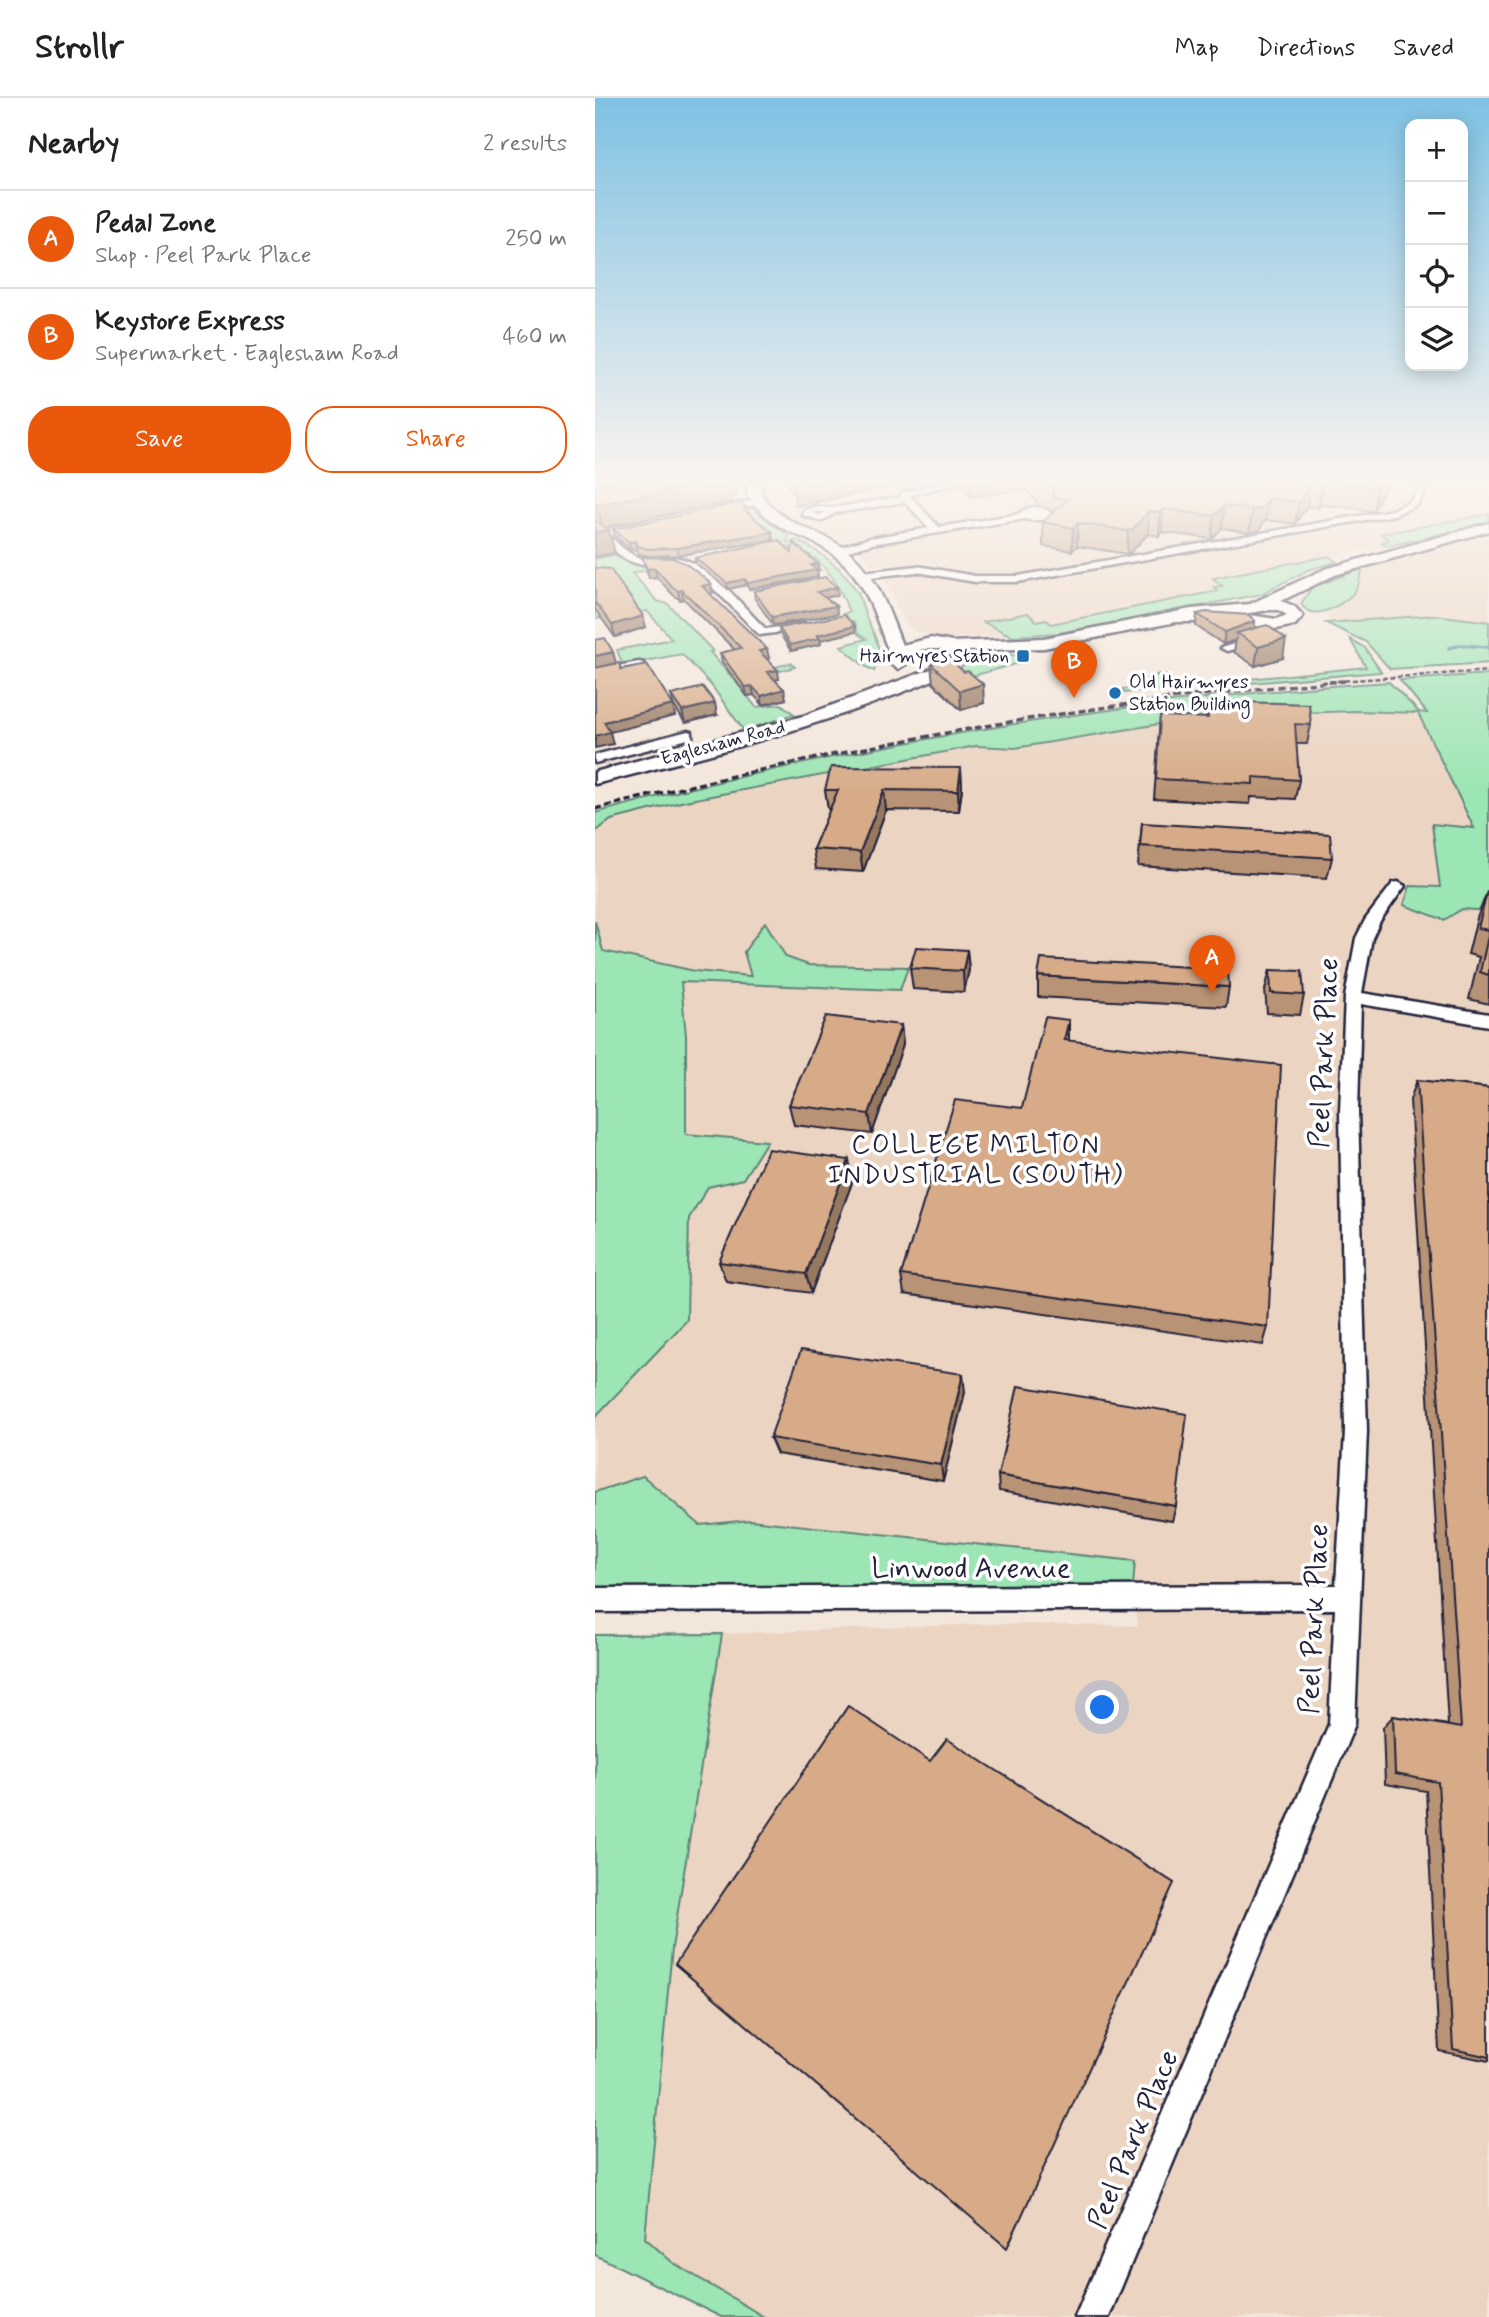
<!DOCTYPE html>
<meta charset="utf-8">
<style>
body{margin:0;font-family:Mynerve,sans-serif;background:#f6f6f6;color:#222}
.controls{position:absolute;right:21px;top:21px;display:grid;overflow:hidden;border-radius:14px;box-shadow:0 4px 18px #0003}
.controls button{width:63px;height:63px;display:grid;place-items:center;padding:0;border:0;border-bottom:2px solid #e0e0e0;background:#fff;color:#222;font:35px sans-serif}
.you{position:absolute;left:508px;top:1610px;width:24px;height:24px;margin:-18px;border:5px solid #fff;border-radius:50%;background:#1a73e8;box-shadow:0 0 0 10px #1a73e833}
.badge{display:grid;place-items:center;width:46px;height:46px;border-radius:50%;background:#ea580c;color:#fff;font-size:23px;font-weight:700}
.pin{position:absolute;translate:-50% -58px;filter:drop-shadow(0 2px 4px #0008)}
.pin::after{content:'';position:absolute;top:37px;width:24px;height:21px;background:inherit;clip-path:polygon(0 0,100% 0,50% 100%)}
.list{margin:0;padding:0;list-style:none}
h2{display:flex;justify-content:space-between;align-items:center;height:91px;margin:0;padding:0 28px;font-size:30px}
h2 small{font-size:23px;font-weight:400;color:#767676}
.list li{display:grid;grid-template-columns:46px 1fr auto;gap:21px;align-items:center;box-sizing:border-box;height:98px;padding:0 28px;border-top:2px solid #e0e0e0}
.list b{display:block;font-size:26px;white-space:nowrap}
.list p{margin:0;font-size:23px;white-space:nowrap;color:#767676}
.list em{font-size:23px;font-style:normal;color:#767676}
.actions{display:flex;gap:14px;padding:21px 28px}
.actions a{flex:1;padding:16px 0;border:2px solid #ea580c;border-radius:28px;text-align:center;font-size:24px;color:#ea580c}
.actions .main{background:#ea580c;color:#fff}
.icon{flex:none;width:38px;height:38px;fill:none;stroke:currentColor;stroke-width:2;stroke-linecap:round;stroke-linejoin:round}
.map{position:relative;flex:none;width:894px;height:2219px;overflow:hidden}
header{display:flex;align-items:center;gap:42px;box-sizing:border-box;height:98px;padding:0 35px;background:#fff;border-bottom:2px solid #e0e0e0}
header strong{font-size:33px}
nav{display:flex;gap:38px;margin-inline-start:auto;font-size:24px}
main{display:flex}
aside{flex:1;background:#fff}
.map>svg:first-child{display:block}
.built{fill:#ebd4c2}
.green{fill:#9ce5b4;stroke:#5f8478;stroke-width:2}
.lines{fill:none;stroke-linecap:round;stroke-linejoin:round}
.stream{stroke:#5c8d9c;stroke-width:3.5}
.street-casing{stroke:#22223b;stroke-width:5}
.secondary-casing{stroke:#22223b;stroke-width:5}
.street{fill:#fff;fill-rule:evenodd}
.secondary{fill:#fff;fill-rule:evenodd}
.rail-far1{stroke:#22223b;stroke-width:2.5;stroke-dasharray:5 2.5;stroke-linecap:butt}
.rail{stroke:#22223b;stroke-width:3.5;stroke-dasharray:7 3.5;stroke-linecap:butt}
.wall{fill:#b99375;stroke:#22223b;stroke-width:2}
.shaded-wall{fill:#96785f;stroke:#22223b;stroke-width:2}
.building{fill:#d7ab88;stroke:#22223b;stroke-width:2}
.poi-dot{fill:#1f6fb2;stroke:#fff;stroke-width:2.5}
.labels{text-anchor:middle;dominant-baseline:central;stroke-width:7;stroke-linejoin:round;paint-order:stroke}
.far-poi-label{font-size:19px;fill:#22223b;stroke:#fff;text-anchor:end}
.far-street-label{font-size:19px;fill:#22223b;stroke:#fff}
.quarter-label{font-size:26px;letter-spacing:2px;fill:#22223b;stroke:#fff}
.near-street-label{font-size:28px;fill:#22223b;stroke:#fff}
</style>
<header>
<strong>Strollr</strong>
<nav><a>Map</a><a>Directions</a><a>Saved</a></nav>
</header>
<main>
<aside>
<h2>Nearby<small>2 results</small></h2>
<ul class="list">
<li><span class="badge">A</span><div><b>Pedal Zone</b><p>Shop · Peel Park Place</p></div><em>250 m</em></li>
<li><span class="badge">B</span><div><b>Keystore Express</b><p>Supermarket · Eaglesham Road</p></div><em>460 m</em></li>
</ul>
<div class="actions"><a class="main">Save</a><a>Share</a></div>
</aside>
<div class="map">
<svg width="894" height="2219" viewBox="0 0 894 2219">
<rect width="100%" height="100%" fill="#f3e6db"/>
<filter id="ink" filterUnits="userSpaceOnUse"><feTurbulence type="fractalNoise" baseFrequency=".0143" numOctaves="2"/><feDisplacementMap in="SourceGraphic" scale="14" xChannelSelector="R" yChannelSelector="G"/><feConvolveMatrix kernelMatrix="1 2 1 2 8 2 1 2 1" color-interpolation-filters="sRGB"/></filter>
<g filter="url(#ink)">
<!-- built -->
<g class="built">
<path d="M196,384H894V425L821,444L735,458L742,464L713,472L666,496L630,505L580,511L464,535L349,540L318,532L310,524L290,483L299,476L295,468L278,467L266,455L271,448L262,443L244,444L221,435L196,423L181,410L168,388Z"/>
<path d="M894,440V524L840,517L738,525L734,520L731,512L759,495L768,470L838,449L877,441Z"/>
<path d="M761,613L824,615L879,730L867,811L894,812V2219H169L77,2164L50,2140L77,1850L127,1536L389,1526L543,1528L537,1500L540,1463L155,1422L105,1427L48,1378L0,1394V1319L92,1222L94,1119L113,1089L148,1081L172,1044L91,1036V938L86,883L305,892L313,870L213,867L191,859L170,825L157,879L100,873L8,853L0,823V734L16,722L90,703L381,648L420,650L613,618Z"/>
</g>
<!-- green -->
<g class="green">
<path d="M149,410L158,411L195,439L191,442L194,445L201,442C227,454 248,470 263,495C267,503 268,513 272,521C281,542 289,550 279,573L268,567L246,548L271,541L263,536L258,523H253L248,516L254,514C245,489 232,463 206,453C196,449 187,449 180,442L175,443L162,423Z"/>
<path d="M894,416V425L793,448L787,444L794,442L786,436Z"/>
<path d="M19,457L29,463L76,468L37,475L62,503L73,506L118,553L115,554L137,580L196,565L200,569L142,585L161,609L186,606L199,616L149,633L116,587L87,556L28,567L22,552L77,541L52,513L0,521V510L38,503L23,484L0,476V461Z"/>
<path d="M734,458L742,464L713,472L666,496L464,535L417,538L388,524L433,515L441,523L451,521L456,526L622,493L619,489L627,488L618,480Z"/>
<path d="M768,470C765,478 764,490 758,496C745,508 717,525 706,506L716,490Z"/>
<path d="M840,517L894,524V565L795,571L771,544L731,525Z"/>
<path d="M755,541L770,550L786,574L557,593L556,591L530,595L528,591L539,589L549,581L555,583L563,576L573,578L586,588L771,569Z"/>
<path d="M391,556L420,557L425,565L374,579L364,571L375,562Z"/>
<path d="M894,576V813L867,811L849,822L809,807L815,788L845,789L837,726L879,730L823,615L761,613L613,618L420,650L381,648L90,703L16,722L0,734V715C82,692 165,674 248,657C429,621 610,595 794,584L824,614L832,615L805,582Z"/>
<path d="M0,823L8,853L100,873L156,878L149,854L170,824L191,859L213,867L313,869L305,892L86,884L91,938V1036L172,1043L148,1081L113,1089L94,1120L92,1222L0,1319Z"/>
<path d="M48,1378L105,1427L155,1422L540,1463L537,1500L0,1502V1394Z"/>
<path d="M127,1536L77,1850L50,2140L77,2164L169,2219H126L0,2157V1537Z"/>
</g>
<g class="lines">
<!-- stream -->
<path class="stream" d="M854,550L866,547L894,549"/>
<!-- street casing -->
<g class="street-casing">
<g id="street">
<path d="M349,384H364L315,398L344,429L424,416C433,407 446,407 456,415C452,424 438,423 430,421L277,446L243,456L238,453L239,451L275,440L334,430L310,404L241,415L226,423L207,417L209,412L221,408L236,410L306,399V395ZM222,414H230L225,417L217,415Z"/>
<path d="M828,384H837L822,407L799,417L423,484H380L322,474L267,480L262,477L267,474L322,468L380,478H423L797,412L816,403Z"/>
<path d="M164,401L169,404L167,406L122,414L117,411Z"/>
<path d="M0,430C16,435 25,451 40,458C55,465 73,456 88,461C121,471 147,509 171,531L209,525L215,528L209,531L165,537C141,515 118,484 88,469C73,461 55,469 40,465C23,460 14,445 0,437Z"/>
<path d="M664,538L668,539V543L632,553L626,550Z"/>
<path d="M44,564L48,565V569L0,580V572Z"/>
<path d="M93,633L97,634V640L0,665V657Z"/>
<path d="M803,784L810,788L785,823L777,840L767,895L894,916V928L766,906L763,1013L772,1333L760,1626L514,2219H480L734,1626L740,1511L0,1514V1490L741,1487L750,1333L745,1013L750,899L761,840L770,822L798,785Z"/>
</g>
</g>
<!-- secondary casing -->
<g class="secondary-casing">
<g id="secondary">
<path d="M153,384H167L166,396C188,428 215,428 246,448C280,470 293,511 307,547L336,540L357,544L449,540L596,511L655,506L730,471L894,425V433L740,477L686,503L699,508L708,518L700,527L681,531L637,524H581L449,550L370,553L374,559L366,564L344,551H327L311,559V566L303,571L295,566V557C282,524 273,485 244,461C209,431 183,442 152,396ZM674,512H683L692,517L681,521L648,516Z"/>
<path d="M339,570L345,571L348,575L345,579C234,626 117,657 0,686V674L208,618Z"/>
</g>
</g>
<!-- street -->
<use href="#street" class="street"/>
<!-- secondary -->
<use href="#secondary" class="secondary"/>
<!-- rail-far1 -->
<path class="rail-far1" d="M727,584L894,573"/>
<!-- rail -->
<path class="rail" d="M0,711C247,649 496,603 750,583"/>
</g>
<!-- wall -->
<g class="wall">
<path d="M0,384L142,398L136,399L137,403L11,430L20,455L0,459Z"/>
<path d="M192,384H307V386L201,408L200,398Z"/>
<path d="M364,384H793L778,413L725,406L723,410L712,408L700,426L670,422L664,433L654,435L627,430L617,441L567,434L564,438L553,436L535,455L532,456L482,448L477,453L448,448V424L458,415L457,413L444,407L430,391L376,399L364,387Z"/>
<path d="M152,414L177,434L178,442L84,457L55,458L44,456L42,451L36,452L20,438L18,431Z"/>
<path d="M197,455L224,472H222L223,479L154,491L151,487L133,491L101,466L100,460Z"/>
<path d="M47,459L118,495H114L174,560L172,561L184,581L180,582L191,601L168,607L159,597L152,598L127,564L125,555L140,552L89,501L85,502L77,496L62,479L54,480Z"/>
<path d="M0,470L51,529L20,539L0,511Z"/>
<path d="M159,493L243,497L230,500L241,508L242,516L178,527L160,501Z"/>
<path d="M602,516L660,523L659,530L688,560L660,568L639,554L641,542L628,546L601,528Z"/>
<path d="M184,530L260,534L225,542L226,546L196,553L185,536Z"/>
<path d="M336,566L369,574L389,605L366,612L338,585Z"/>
<path d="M76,597L122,617L90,625L79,608Z"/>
<path d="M613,603L716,627L712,646H701L704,682L700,701L656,699L655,706L559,701L565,618L611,620Z"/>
<path d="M366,670L367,690L364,713L291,712L268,774L221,771L218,751L235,712L233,711L230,692Z"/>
<path d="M547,725L737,760L732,780L543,768Z"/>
<path d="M892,794H894V906L874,901L884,859L873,856L882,820Z"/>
<path d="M372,852L374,872L369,894L318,891L315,870Z"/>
<path d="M675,872L709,897L705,917L672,915L670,892Z"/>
<path d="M443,878L634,889L631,909L443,899Z"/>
<path d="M306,927L308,947L277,1036L199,1027L194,1007Z"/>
<path d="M473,943L673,1229L668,1247L309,1196L306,1177L427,1010Z"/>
<path d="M822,982L894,990V1963L844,1953L831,1693L790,1686L788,1629L798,1618L853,1627L815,1002Z"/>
<path d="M258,1082L216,1195L131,1183L124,1164Z"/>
<path d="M370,1294L348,1383L182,1356L175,1340Z"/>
<path d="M403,1377L581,1408L577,1423L404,1393Z"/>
</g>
<!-- shaded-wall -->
<g class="shaded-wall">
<path d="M116,384H139L142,398L136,399L137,403L8,430L2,407Z"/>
<path d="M205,384H307V386L201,408L198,385Z"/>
<path d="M376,384H429L430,391L376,399Z"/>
<path d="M729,384L725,406L723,410L727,387Z"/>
<path d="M786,384H793L778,413L782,390Z"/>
<path d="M715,386L712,408L700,426L704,404Z"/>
<path d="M674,400L670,422L664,433L654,435L657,412Z"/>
<path d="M629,408L627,430L617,441L619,418Z"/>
<path d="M568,411L567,434L564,438L565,415Z"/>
<path d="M554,413L553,436L535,455L532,456L533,433Z"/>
<path d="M483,425L482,448L477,453L478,430Z"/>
<path d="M14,432L20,455L0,459V435Z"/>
<path d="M177,434L178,442L84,457L82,450Z"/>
<path d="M40,443L42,451L36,452L34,444Z"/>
<path d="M223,466L224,472H222L223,479L154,491L153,485Z"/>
<path d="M60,470L62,479L54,480L52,471Z"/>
<path d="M150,481L151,487L133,491L132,485Z"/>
<path d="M116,486L118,495L109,497L107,488Z"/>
<path d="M242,489L243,497L223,501L222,494Z"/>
<path d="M87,492L89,501L85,502L83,493Z"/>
<path d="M241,508L242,516L178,527L177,519Z"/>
<path d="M48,518L51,529L20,539L17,527Z"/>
<path d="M660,523L659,535H642L641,542L628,546L630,534Z"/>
<path d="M260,528V534L225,542L226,546L196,553L195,547L222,537Z"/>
<path d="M691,541L688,560L660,568L663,549Z"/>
<path d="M172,551L174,560L166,562L164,553Z"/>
<path d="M18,554L21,565L0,570V558Z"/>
<path d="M183,572L184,581L174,583L172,574Z"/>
<path d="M388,586L389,605L366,612L365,593Z"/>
<path d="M157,588L159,597L152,598L150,589Z"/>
<path d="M189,591L191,601L168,607L166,598Z"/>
<path d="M120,605L122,617L90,625L87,613Z"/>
<path d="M78,607L80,618L15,634L18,646L0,650V638L9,624Z"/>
<path d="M366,670L367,690L364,713L363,693Z"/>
<path d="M289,692L291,712L268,774L265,754Z"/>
<path d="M372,852L374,872L369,894L368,873Z"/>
<path d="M474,922V943L469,942Z"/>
<path d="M306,927L308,947L277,1036L274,1016Z"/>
<path d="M254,1062L258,1082L216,1195L211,1176Z"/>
<path d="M368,1276L370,1294L348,1383L346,1367Z"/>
</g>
<!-- building -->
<g class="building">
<path d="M0,384H116L2,407H0Z"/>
<path d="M444,384H729L727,387L715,386L704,404L674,400L667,410L657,412L629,408L619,418L568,411L565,415L554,413L537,432L533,433L483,425L478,430L448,424L473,401L458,399V390Z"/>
<path d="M733,384H786L782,390Z"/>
<path d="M145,405L151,410L148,411L177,434L82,450L53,451L42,448L40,443L34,444L18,431Z"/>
<path d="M0,422L14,432L0,435Z"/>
<path d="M184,442L197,455L198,444L223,466L216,467L222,472L153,485L150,481L132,485L100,460Z"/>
<path d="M47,459L78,460L90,465L111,481L116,486L107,488L172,551L164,553L183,572L172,574L189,591L166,598L157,588L150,589L125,555L146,550L87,492L83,493L75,487L60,470L52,471Z"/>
<path d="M0,470L15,471L48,518L17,527L0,504Z"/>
<path d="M230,479L242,489L222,494L241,508L177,519L159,493Z"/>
<path d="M611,514L654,517L660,523L630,534L602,516Z"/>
<path d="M249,517L260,528L222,537L225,540L195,547L184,530Z"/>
<path d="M672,527L691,541L663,549L642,535Z"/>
<path d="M10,540L18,554L0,558V542Z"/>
<path d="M349,556L369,574L373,573L388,586L365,593L336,566L345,563Z"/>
<path d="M24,565L26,571L52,566L78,607L9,624L15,634L0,638V570Z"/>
<path d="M108,589L120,605L87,613L76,597Z"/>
<path d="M613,603L714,606L716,627L700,626L704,682L658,679V686L561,681L565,618L613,620Z"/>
<path d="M236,669L366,670L363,693L289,692L265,754L218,751L243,692H230Z"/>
<path d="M547,725L735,736L737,760L545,748Z"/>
<path d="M892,794H894V832L883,830Z"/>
<path d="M894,834V877L885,874Z"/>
<path d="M321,849L372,852L368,873L315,870Z"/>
<path d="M446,861L633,871L634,889L443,878Z"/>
<path d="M675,872L707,873L709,897L676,895Z"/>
<path d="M231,918L306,927L274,1016L194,1007Z"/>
<path d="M450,919L474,922L469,942L686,967L673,1229L306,1177L360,1002L427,1010Z"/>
<path d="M822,982L894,990V1959L858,1951L843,1684L800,1676L798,1618L866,1630Z"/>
<path d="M173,1051L254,1062L211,1176L124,1164Z"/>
<path d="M206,1252L368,1276L346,1367L175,1340Z"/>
<path d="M423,1288L592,1316L581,1408L403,1377Z"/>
<path d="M253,1608L335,1663L352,1641L579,1785L412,2150L80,1866Z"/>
</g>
</g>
<!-- sky -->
<linearGradient id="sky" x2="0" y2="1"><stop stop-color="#7fc1e3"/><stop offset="0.55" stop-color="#faf4ef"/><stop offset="1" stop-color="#faf4ef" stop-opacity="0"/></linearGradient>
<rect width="894" height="695" fill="url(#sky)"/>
<!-- markers -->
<g class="poi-dot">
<rect x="421" y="551" width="14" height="14" rx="3.5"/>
<circle cx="520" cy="595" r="7"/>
</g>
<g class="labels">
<!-- far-poi labels -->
<g class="far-poi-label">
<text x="414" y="558">Hairmyres Station</text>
<text x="534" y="584" text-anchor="start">Old Hairmyres<tspan x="534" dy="22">Station Building</tspan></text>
</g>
<!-- far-street labels -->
<g class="far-street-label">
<text transform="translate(128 645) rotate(-15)">Eaglesham Road</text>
</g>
<!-- quarter labels -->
<g class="quarter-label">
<text x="381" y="1048">COLLEGE MILTON<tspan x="381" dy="30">INDUSTRIAL (SOUTH)</tspan></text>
</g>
<!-- near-street labels -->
<g class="near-street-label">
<text transform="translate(730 955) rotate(-87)">Peel Park Place</text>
<text x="376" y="1471">Linwood Avenue</text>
<text transform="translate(720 1521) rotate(-87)">Peel Park Place</text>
<text transform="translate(539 2042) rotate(-67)">Peel Park Place</text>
</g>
</g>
</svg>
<div class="controls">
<button>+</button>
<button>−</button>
<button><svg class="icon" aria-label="locate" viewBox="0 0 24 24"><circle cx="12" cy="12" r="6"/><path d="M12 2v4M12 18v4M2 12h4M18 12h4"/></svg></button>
<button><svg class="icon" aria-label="layers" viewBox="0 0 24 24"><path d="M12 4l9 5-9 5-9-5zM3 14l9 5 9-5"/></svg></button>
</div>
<div class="you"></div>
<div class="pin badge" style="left:617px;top:895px">A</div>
<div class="pin badge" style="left:479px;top:600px">B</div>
</div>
</main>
